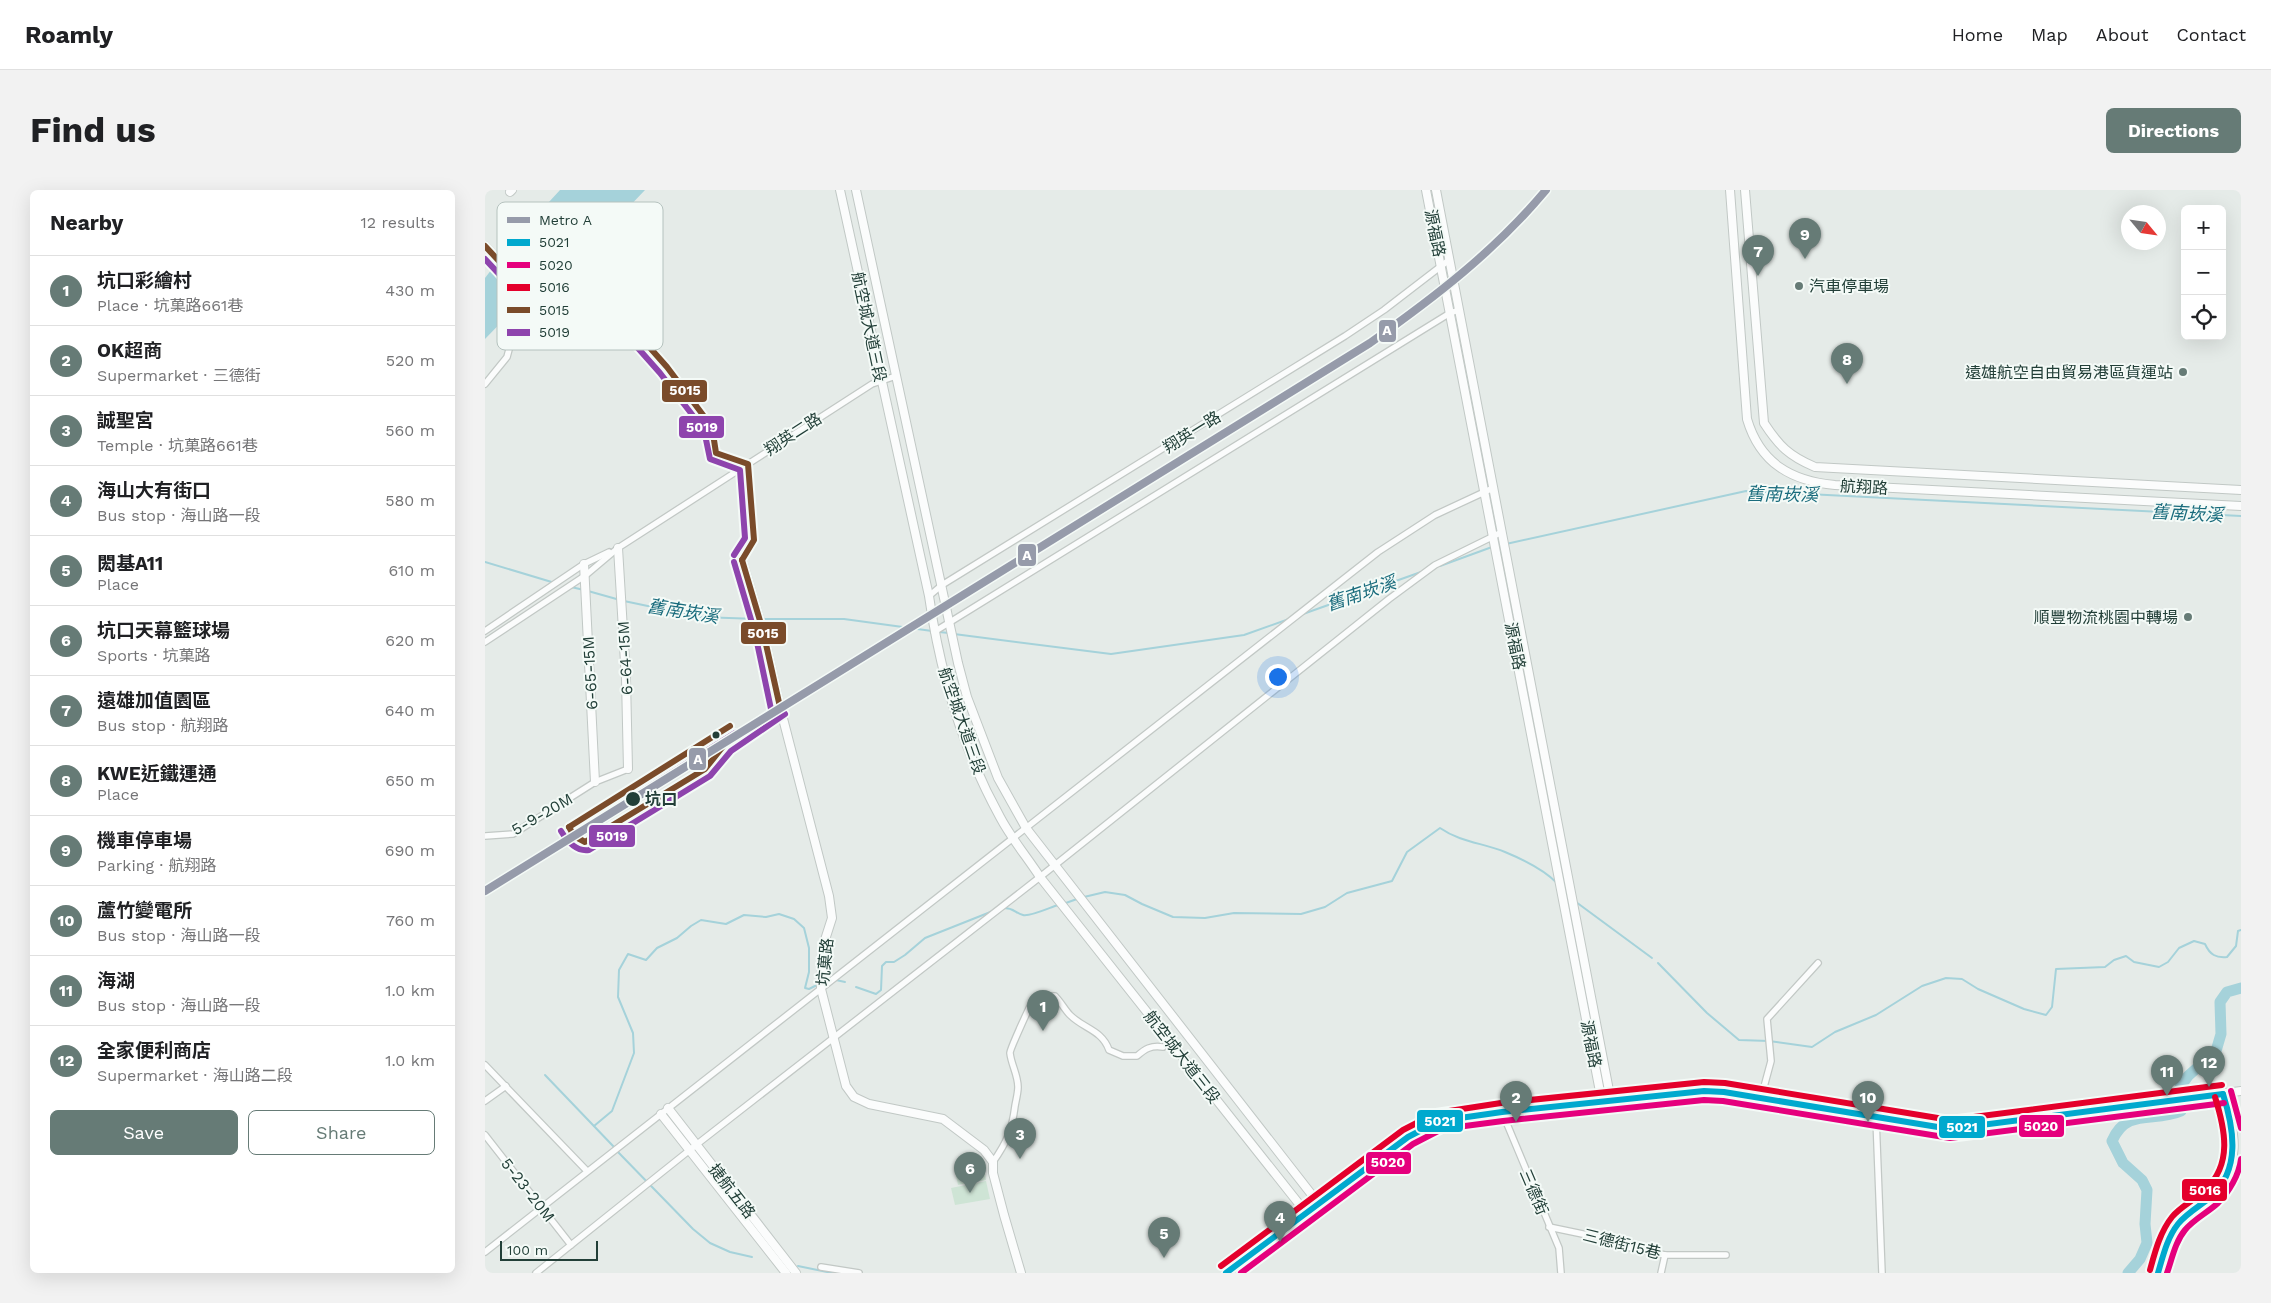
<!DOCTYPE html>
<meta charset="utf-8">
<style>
body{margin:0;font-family:"Work Sans","Noto Sans TC",sans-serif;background:#f2f2f2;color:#202124}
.controls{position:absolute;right:15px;top:15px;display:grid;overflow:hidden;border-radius:8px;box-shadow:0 5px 20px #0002}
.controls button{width:45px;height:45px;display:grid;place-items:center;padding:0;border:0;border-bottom:1px solid #e0e0e0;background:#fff;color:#202124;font:25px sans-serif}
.compass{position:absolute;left:1636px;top:15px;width:45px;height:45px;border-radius:50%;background:#fff;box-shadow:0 5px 20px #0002;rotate:119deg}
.scale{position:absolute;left:15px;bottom:12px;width:98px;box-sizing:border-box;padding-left:5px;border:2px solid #223f38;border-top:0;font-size:14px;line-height:18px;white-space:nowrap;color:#223f38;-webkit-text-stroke:4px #f4faf7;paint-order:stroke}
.you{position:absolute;left:792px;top:486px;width:18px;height:18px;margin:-12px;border:4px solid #fff;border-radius:50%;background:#1a73e8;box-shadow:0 0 0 8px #1a73e833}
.badge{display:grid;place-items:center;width:32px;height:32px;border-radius:50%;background:#667b76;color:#fff;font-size:16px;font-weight:700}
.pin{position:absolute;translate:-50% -41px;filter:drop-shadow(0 1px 2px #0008)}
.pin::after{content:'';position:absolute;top:26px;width:18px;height:15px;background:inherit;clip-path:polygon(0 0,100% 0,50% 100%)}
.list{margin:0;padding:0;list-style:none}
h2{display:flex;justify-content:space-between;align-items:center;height:65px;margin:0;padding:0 20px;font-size:21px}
h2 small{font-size:16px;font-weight:400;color:#757577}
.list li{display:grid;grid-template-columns:32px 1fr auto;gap:15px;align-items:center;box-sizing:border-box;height:70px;padding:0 20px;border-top:1px solid #e0e0e0}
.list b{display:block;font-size:19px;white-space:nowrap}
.list p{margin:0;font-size:16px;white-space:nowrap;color:#757577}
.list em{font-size:16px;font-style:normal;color:#757577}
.actions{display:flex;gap:10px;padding:15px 20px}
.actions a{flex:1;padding:11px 0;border:1px solid #667b76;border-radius:8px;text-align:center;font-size:18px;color:#667b76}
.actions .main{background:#667b76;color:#fff}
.icon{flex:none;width:28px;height:28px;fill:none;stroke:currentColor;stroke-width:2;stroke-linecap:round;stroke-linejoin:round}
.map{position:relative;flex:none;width:1756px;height:1083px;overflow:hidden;border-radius:8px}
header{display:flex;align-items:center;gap:30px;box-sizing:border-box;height:70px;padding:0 25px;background:#fff;border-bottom:1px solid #e0e0e0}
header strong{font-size:24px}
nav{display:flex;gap:28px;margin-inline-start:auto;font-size:18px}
.intro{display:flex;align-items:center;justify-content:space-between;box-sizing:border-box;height:120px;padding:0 30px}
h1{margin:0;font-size:35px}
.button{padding:12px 22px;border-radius:8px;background:#667b76;color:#fff;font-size:18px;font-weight:700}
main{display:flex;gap:30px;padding:0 30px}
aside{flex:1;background:#fff;border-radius:8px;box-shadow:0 5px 20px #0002}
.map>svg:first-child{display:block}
.green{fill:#cee4d5}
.water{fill:#a5d2da}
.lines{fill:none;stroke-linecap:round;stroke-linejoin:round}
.stream{stroke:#a5d2da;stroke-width:2}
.river{stroke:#a5d2da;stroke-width:11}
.street-casing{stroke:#c2c8c5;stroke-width:8}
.secondary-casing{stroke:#c1c8c5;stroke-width:10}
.street{stroke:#fbfcfc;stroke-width:5.5}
.secondary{stroke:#fbfcfc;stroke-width:8}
.bus-1-casing{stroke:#f4faf7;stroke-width:10}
.bus-2-casing{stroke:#f4faf7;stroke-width:10}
.bus-3-casing{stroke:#f4faf7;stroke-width:10}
.bus-4-casing{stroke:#f4faf7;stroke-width:10}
.bus-5-casing{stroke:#f4faf7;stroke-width:10}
.bus-1{stroke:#00a9ce;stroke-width:6}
.bus-2{stroke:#e5007d;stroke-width:6}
.bus-3{stroke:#e4002b;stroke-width:6}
.bus-4{stroke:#7a4b2a;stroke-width:6}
.bus-5{stroke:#8e44ad;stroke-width:6}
.metro-1-casing{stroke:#f4faf7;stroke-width:11}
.metro-1{stroke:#969baa;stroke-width:8}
.poi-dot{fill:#667b76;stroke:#f4faf7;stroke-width:2}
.bus-dot{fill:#223f38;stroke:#f4faf7;stroke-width:2}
.labels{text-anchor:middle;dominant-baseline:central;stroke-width:4;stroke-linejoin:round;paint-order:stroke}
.street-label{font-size:16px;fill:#223f38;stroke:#f4faf7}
.poi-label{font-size:16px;fill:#223f38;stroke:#f4faf7;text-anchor:end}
.stop-label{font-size:16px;font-weight:bold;fill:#223f38;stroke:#f4faf7;text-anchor:start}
.water-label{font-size:18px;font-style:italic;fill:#1a6c7d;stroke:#f4faf7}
.key{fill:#f4faf7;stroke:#b5c2be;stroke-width:1}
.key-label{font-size:14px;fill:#223f38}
.line-badge{stroke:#f4faf7;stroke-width:2}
.badge-label{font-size:14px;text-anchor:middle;font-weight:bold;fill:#fff}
</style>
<header>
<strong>Roamly</strong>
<nav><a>Home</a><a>Map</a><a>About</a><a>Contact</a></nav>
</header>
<div class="intro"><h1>Find us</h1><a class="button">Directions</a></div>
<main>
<aside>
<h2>Nearby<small>12 results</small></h2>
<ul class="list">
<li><span class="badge">1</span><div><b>坑口彩繪村</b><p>Place · 坑菓路661巷</p></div><em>430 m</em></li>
<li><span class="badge">2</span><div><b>OK超商</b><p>Supermarket · 三德街</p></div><em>520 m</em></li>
<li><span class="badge">3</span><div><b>誠聖宮</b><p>Temple · 坑菓路661巷</p></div><em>560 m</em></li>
<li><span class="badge">4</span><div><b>海山大有街口</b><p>Bus stop · 海山路一段</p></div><em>580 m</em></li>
<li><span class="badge">5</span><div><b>閎基A11</b><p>Place</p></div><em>610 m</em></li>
<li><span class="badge">6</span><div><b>坑口天幕籃球場</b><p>Sports · 坑菓路</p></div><em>620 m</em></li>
<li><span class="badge">7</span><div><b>遠雄加值園區</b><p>Bus stop · 航翔路</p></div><em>640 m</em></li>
<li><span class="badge">8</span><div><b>KWE近鐵運通</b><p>Place</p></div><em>650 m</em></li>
<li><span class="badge">9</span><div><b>機車停車場</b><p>Parking · 航翔路</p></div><em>690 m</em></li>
<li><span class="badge">10</span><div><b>蘆竹變電所</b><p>Bus stop · 海山路一段</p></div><em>760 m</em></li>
<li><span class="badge">11</span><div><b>海湖</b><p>Bus stop · 海山路一段</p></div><em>1.0 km</em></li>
<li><span class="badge">12</span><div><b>全家便利商店</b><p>Supermarket · 海山路二段</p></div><em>1.0 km</em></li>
</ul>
<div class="actions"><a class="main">Save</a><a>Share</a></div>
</aside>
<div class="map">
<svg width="1756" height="1083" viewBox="0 0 1756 1083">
<rect width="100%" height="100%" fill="#e5ebe8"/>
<!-- green -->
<g class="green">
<path d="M498,970L501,990L473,995L469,976Z"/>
<path d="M501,991L505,1009L470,1015L466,998Z"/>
</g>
<!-- water -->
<path class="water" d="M75,0H160L140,21L86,60L0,149V88L30,49Z"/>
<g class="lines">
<!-- stream -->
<g class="stream">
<path d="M1021,354L1261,301L1756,326"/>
<path d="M0,372L70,393"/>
<path d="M955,376L1007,357"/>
<path d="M86,397L99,400"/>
<path d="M103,401L135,410"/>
<path d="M139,411L215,427L273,429"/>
<path d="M818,424L936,382"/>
<path d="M278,429H359L447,441"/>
<path d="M454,442L464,443"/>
<path d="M469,444L626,464L759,445L804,429"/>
<path d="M599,707L620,702L640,705L657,714L688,727L720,728L749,723L816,724L840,717L862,703L907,691L922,662L955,638C975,652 998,653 1020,662C1037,669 1059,680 1072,693"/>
<path d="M1091,712L1167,768"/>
<path d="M578,714L592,709"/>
<path d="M519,718C529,718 530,723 538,725C545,727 566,717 573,715"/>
<path d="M1173,773L1222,823L1254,850L1284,851L1327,857L1350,842L1391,825L1437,796L1461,788L1477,789L1493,799L1539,819L1561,825L1567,817L1571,779L1620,777L1629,770L1641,766L1649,772L1674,777L1683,772L1694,758L1709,751L1720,754C1725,765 1731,768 1742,767L1751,756L1753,741L1756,740"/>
<path d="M351,790L360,792"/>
<path d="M371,797L391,804L396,800L397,776L401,772H409L420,765L440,748L508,721"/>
<path d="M60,885L129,957"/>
<path d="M109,936L127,921L149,863L148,843L133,807L134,780L143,764L161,770L172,758L192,748L206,736L216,730L241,734L259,725L281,727L294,724L309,729L319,738L324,758V782L320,798L324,799L334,794"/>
<path d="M132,961L208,1039L225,1053L245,1062L267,1067"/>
<path d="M313,1076L347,1083"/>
</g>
<!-- river -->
<path class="river" d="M1643,1083L1655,1069L1662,1053L1660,1034L1662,1000L1657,990L1638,973L1627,951C1642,917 1669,933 1696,921L1695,897L1703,886L1731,861L1736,844L1735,812L1742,802L1756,798"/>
<!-- street casing -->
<g class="street-casing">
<g id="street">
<path d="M0,194L22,167L30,137L51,111L78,88L108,98L133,120L182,177L227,237L231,263L263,274L269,350L257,370"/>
<path d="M444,406L457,395L860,146L899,120L964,70"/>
<path d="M0,441L99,374L124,362"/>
<path d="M449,442L965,123L974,120"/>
<path d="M0,452L101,385L133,358L263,274L387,194L411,186"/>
<path d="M0,646L28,644L110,592L143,579"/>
<path d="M0,875L102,981"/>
<path d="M1276,908L1286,871L1282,829L1333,773"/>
<path d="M0,911L21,896"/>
<path d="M1017,922L1074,1058L1076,1083"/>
<path d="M1391,928L1397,1083"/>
<path d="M0,945L86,1055"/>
<path d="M508,972C522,952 527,940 530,916C531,910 533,903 533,897C533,885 526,874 525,863C525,859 546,813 548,811C555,807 563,806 570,806C576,812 580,820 585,825C599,839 617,840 624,860L638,866H652C660,859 666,855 678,857"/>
<path d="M1064,1037L1112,1047L1142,1057L1180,1065H1241"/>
<path d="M0,1062L893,362L950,325L1008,298"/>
<path d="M336,1077L374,1083"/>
<path d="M51,1083L211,955L555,687L904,409L950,375L1017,342"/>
<path d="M1176,1083L1180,1065"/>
</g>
</g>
<!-- secondary casing -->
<g class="secondary-casing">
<g id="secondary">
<path d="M355,0L444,406C455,483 477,558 515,627C526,648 542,667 555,687L822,1024"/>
<path d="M371,0L473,473L482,507L513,588L541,638L834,1014"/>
<path d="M941,0L1117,912"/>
<path d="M951,0L1126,911"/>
<path d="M1245,0L1262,229C1275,273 1306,291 1350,295L1756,316"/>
<path d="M1260,0L1279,233C1294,256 1304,266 1330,277L1756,300"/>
<path d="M25,2L27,0"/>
<path d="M0,56L51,111"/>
<path d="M133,358L141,489L143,579"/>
<path d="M257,370L278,441L295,517L344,706L347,728L338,756L336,799L361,896L369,907L384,914L458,929L499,960L508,972V983L519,1025L536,1083"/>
<path d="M99,374L110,592"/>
<path d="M183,918L311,1083"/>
<path d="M176,924L301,1083"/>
<path d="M741,1083L923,947L954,931L1017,922L1219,901L1239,902L1465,939L1756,901"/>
<path d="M1673,1083C1678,1067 1683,1047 1694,1033C1704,1022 1716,1015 1727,1006C1756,974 1752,945 1738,904"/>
</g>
</g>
<!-- street -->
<use href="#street" class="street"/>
<!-- secondary -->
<use href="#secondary" class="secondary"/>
<!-- bus-1 casing -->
<g class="bus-1-casing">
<g id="bus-1">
<path d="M741,1083L923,947L954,931L1017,922L1219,901L1239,902L1465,939L1738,904"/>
<path d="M1673,1083C1678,1066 1682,1048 1693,1034C1702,1023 1715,1016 1726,1007C1756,979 1749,939 1738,904"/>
</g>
</g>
<!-- bus-2 casing -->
<g class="bus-2-casing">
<g id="bus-2">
<path d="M1746,901L1756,938"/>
<path d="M756,1083L928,954L957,939L1018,931L1219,910L1238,911L1465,948L1739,913"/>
<path d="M1682,1083C1687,1069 1690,1052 1700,1040C1709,1029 1722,1023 1733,1013C1744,1002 1754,985 1756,969"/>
</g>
</g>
<!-- bus-3 casing -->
<g class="bus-3-casing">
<g id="bus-3">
<path d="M736,1076L918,940L951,923L1016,913L1219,892L1240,893L1465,930L1737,895"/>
<path d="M1665,1080C1670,1062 1675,1042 1687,1027C1696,1016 1710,1010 1720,1000C1748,974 1740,939 1730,907"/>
</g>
</g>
<!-- bus-4 casing -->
<g class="bus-4-casing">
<g id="bus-4">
<path d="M0,56L51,111"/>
<path d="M51,111L78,88L108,98L119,106L182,177L227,237L231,263L263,274L269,350L257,370"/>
<path d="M257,370L278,441L295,517"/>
<path d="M84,637L89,646L100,652L220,579L240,554L295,517"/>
<path d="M84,637L245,536"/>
</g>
</g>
<!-- bus-5 casing -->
<g class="bus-5-casing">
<g id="bus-5">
<path d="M0,69L45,117"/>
<path d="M57,118L80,98L104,106L113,113L175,183L219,240L225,269L255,280L260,348L249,365"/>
<path d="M249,372L270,443L286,519"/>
<path d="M76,641C82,651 91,662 104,660L225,586L246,561L300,524"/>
<path d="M89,644L250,543"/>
</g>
</g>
<!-- bus-1 -->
<use href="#bus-1" class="bus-1"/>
<!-- bus-2 -->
<use href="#bus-2" class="bus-2"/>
<!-- bus-3 -->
<use href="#bus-3" class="bus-3"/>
<!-- bus-4 -->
<use href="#bus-4" class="bus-4"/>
<!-- bus-5 -->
<use href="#bus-5" class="bus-5"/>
<!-- metro-1 casing -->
<g class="metro-1-casing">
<path id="metro-1" d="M0,701L885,153C950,107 1010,61 1061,0"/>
</g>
<!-- metro-1 -->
<use href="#metro-1" class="metro-1"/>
</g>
<!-- markers -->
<g class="poi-dot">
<circle cx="1314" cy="96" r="5"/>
<circle cx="1698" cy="182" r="5"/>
<circle cx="1703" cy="427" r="5"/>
</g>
<g class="bus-dot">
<circle cx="231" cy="545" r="4.5"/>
<circle cx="148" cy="609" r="8"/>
</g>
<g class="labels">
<!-- street labels -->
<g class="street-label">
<text transform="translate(950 43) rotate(79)">源福路</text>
<text transform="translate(384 137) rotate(78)">航空城大道三段</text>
<text transform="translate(707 242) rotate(-32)">翔英一路</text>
<text transform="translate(308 244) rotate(-33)">翔英二路</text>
<text transform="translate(1379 297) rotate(3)">航翔路</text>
<text transform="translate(1030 456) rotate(79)">源福路</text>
<text transform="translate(140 468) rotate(-93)">6-64-15M</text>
<text transform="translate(105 483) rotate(-93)">6-65-15M</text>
<text transform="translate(477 531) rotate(71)">航空城大道三段</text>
<text transform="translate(57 624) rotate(-30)">5-9-20M</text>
<text transform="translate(340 772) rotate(-84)">坑菓路</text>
<text transform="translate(1106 854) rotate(79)">源福路</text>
<text transform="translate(697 867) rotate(52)">航空城大道三段</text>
<text transform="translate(43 1000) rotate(52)">5-23-20M</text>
<text transform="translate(247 1001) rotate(52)">捷航五路</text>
<text transform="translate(1049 1002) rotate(67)">三德街</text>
<text transform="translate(1137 1054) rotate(14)">三德街15巷</text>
</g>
<!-- poi labels -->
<g class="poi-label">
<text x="1324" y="96" text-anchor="start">汽車停車場</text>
<text x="1688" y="182">遠雄航空自由貿易港區貨運站</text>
<text x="1693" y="427">順豐物流桃園中轉場</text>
</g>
<!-- stop labels -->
<g class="stop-label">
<text x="160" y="609">坑口</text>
</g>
<!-- water labels -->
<g class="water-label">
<text transform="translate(1297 304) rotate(1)">舊南崁溪</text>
<text transform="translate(1702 323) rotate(3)">舊南崁溪</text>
<text transform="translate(876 403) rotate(-19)">舊南崁溪</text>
<text transform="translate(198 421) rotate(9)">舊南崁溪</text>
</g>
</g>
<!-- legend -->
<rect x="12" y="12" width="166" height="148" rx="8" class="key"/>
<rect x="22" y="27" width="23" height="6" fill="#969baa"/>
<rect x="22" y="49" width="23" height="7" fill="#00a9ce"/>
<rect x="22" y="72" width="23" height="6" fill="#e5007d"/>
<rect x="22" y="94" width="23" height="7" fill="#e4002b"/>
<rect x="22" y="117" width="23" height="6" fill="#7a4b2a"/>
<rect x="22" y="139" width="23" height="7" fill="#8e44ad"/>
<g class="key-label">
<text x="54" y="35">Metro A</text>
<text x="54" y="57">5021</text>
<text x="54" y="80">5020</text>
<text x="54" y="102">5016</text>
<text x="54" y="125">5015</text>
<text x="54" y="147">5019</text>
</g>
<g class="line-badge">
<rect x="893" y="129" width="19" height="24" rx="5" fill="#969baa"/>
<rect x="176" y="189" width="47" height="24" rx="5" fill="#7a4b2a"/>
<rect x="193" y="225" width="47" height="24" rx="5" fill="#8e44ad"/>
<rect x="532" y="353" width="20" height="24" rx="5" fill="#969baa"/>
<rect x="255" y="431" width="47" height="24" rx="5" fill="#7a4b2a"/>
<rect x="203" y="557" width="19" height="24" rx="5" fill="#969baa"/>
<rect x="103" y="634" width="48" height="24" rx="5" fill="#8e44ad"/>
<rect x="931" y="919" width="48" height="24" rx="5" fill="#00a9ce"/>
<rect x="1533" y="924" width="47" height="24" rx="5" fill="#e5007d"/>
<rect x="1453" y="925" width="48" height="24" rx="5" fill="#00a9ce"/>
<rect x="880" y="961" width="47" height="24" rx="5" fill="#e5007d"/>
<rect x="1696" y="988" width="47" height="24" rx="5" fill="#e4002b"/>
</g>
<g class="badge-label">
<text x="902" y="145">A</text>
<text x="200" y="205">5015</text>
<text x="217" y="242">5019</text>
<text x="542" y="370">A</text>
<text x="278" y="448">5015</text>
<text x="213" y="574">A</text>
<text x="127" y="651">5019</text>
<text x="955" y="936">5021</text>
<text x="1556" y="941">5020</text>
<text x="1477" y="942">5021</text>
<text x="903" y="977">5020</text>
<text x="1720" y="1005">5016</text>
</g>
</svg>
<div class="controls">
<button>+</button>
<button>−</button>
<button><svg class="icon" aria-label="locate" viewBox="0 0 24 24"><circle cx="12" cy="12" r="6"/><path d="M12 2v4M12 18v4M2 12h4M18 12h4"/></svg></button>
</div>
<svg class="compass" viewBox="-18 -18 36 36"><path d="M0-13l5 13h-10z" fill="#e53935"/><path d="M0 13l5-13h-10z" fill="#757577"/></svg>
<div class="scale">100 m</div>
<div class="you"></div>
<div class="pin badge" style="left:558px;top:841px">1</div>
<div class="pin badge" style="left:1031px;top:932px">2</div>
<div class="pin badge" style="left:535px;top:969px">3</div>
<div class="pin badge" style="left:795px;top:1052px">4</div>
<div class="pin badge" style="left:679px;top:1068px">5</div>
<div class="pin badge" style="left:485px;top:1003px">6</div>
<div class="pin badge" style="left:1273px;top:86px">7</div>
<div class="pin badge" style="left:1362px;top:194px">8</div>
<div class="pin badge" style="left:1320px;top:69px">9</div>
<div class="pin badge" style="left:1383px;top:932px">10</div>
<div class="pin badge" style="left:1682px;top:906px">11</div>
<div class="pin badge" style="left:1724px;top:897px">12</div>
</div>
</main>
